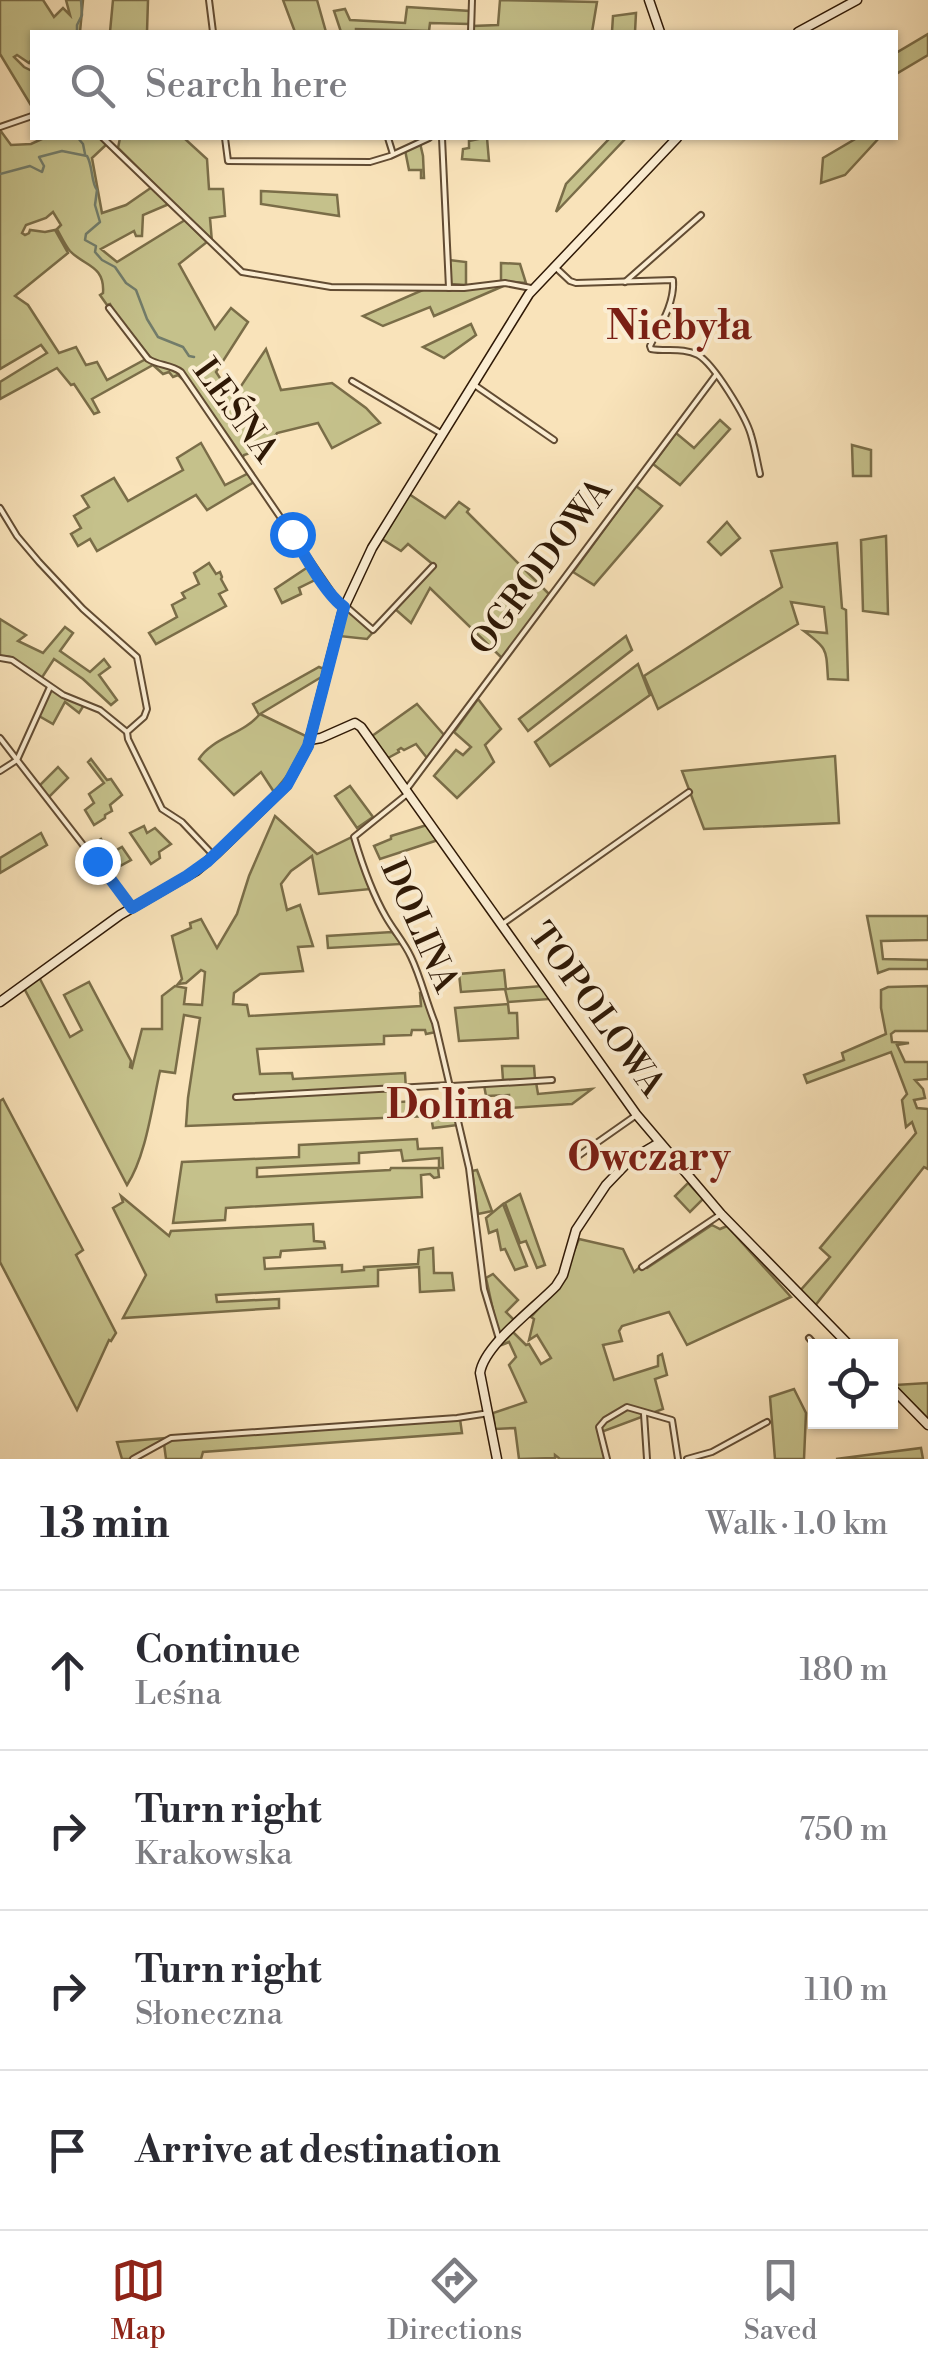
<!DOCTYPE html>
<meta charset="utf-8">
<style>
body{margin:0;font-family:"Libre Bodoni",serif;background:#f2f2f3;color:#2b2b33}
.controls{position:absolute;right:30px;bottom:30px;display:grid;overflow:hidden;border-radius:0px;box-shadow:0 2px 8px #0004}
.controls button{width:90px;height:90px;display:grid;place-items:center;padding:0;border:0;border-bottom:2px solid #e1e1e2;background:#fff;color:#2b2b33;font:50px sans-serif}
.stop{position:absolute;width:30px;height:30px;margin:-22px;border:8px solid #1a73e8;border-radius:50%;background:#fff}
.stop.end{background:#1a73e8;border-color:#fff;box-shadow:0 2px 10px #0008}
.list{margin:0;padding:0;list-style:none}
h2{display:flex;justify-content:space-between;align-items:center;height:130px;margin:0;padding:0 40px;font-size:42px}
h2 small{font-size:32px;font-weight:400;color:#7c7c81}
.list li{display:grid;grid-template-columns:65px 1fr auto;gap:30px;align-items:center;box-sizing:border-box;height:160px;padding:0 40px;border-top:2px solid #e1e1e2}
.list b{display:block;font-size:38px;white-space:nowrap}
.list p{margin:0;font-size:32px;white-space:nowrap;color:#7c7c81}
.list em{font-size:32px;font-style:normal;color:#7c7c81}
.icon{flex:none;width:55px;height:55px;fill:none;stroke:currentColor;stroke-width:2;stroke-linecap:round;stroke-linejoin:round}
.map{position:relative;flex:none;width:928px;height:1459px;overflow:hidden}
.search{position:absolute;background:#fff;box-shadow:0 2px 8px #0004;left:30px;right:30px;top:30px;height:110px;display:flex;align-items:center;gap:25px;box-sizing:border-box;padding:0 35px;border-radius:0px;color:#7c7c81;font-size:38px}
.sheet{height:770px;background:#fff}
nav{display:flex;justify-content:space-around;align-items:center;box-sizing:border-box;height:140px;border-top:2px solid #e1e1e2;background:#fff;font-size:28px;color:#7c7c81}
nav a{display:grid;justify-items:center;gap:5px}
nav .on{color:#8f2418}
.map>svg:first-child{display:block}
.green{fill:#c5c18b;stroke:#7a6d48;stroke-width:2.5}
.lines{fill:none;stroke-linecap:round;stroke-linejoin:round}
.stream{stroke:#727c6a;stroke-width:2.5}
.street-casing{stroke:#624c33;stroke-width:8}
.secondary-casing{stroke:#2f1906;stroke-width:11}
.street{stroke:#fbedd2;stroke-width:4}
.secondary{stroke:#fbedd2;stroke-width:8}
.route{stroke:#1a73e8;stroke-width:12}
.labels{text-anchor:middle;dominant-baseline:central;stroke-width:8;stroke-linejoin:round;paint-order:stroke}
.street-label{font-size:35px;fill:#2f1906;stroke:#fbedd2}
.quarter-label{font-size:40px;font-weight:bold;fill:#7a1f14;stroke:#fbedd2}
</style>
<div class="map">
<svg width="928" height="1459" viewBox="0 0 928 1459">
<rect width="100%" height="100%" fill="#f9e3ba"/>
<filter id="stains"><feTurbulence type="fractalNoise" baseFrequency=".002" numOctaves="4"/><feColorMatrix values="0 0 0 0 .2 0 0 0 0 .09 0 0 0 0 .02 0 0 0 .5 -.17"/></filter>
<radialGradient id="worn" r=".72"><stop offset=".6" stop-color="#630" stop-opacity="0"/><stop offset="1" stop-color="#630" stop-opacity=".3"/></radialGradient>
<!-- green -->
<g class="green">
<path d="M0,0H43L54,17L63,8L70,15L66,0H83L80,32H32V59L29,63L17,55L14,57L24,67L32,71V107L0,54Z"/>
<path d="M113,0H148L147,32H110Z"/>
<path d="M283,0H317L326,32H295Z"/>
<path d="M500,0L597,2L592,32H473V26L498,25Z"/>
<path d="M407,7L470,11L469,24L430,23L429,31L356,29V32H341L334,11L345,9L350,20L405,23Z"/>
<path d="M636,13L635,32H612L613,16Z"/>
<path d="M928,34V55L896,74V53Z"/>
<path d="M0,130L11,145L31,144L44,138H101L107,144L92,158L102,213L126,205L152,187L169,204L143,215L142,236H136L134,231L101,249L117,262L185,220L207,242L179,264L215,329L231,308L248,322L216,372L233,398L266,349L281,390L332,383L366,408L380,423L332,448L318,423L277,433L268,447L244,455L242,459L181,371C171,364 159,365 150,357L113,311L110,304L107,305L100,295L103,293C105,265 84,266 70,251C65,245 61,236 57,229L61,225L53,212L46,218L26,225L22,233L25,235L29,233L30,230L45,232L55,230L68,253L15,296L28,305L59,353L76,347L86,365L97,362L107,380L146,359C155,366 158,363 168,366C179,368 185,378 191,387L178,375L173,377L169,372L163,374L153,365L92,399L99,412L94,414L74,384L71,385L57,368L0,399V382L47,353L41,345L0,369Z"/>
<path d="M120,138H184L207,159L209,189H223L225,216L210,218L212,242L118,148Z"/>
<path d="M483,138H487L489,161L462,159L463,149L469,148V141Z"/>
<path d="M610,138H626L556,212L566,184Z"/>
<path d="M857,138H879L845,175L821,183L823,158Z"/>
<path d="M420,143L423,156L424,178H421V170H409L405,150Z"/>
<path d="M261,191L337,195L339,216L261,204Z"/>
<path d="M449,260L466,262V285L450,284Z"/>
<path d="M501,263L520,264L526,283L501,281Z"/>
<path d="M508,284L434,316L430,307L383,326L363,316L425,289Z"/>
<path d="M471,324L476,335L444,358L423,347Z"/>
<path d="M720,420L730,429L680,485L653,464L676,433L694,448Z"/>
<path d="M201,443L225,485L249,473L254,482L207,510L196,495L97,551L90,539L78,546L71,534L81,528L74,516L89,507L82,496L114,478L128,501L183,470L177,458Z"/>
<path d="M852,445L871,450V476H853Z"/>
<path d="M636,486L662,506L594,585L573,572Z"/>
<path d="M409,494L445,518L459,502L469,509L467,512L549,594L503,659L430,588L411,623L395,609L435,566L408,544L401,551L382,539Z"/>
<path d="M727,522L740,538L721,555L708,542Z"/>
<path d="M886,536L888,614L863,611L861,540Z"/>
<path d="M837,543L842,608L846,610L848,680L828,679C826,649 828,649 804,631L827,633L824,607L791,602L798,624L658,709L644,676L782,587L771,551Z"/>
<path d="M209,563L216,574L220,572L222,577L221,579L227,590L219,594L226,606L156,644L149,633L177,617L172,605L185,598L182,593L199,584L194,573Z"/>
<path d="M311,565L319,578L299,588L301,594L282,603L275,589Z"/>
<path d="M348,610L374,631L367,639L339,636L345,612Z"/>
<path d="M0,619L26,635L18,641L43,653L65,627L73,633L60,651L90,672L104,659L110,667L99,675L117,700L111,705L83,679L54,659L41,679L10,657L0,656Z"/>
<path d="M626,636L632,650L528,731L519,719Z"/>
<path d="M638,664L650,695L550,766L535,742Z"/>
<path d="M319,667L324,669L323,676L260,714L308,737L294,767L274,792L261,772L234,795L199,759C212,738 243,734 259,715L253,704Z"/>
<path d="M50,689L84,705L79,713L65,702L53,724L39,716Z"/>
<path d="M478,699L501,729L485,745L494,762L457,798L434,776L456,750L463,755L471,747L454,732Z"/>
<path d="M417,704L445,736L427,758L416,744L404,750L401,748L398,750L399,752L388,758L372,736Z"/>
<path d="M835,756L839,823L704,829L682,771Z"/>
<path d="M91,759L107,780L111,779L122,795L110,805L112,811L105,815V818L94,825L85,810L94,803L89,794L104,783L88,762Z"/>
<path d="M58,767L68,778L49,797L39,786Z"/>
<path d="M350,786L373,817L357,828L335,796Z"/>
<path d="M275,816L317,854L352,837L371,889L319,894L312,856L291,871L281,884L287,910L300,905L313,946L298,947L303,971L260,974L234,993L233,1004L247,1005L249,1016L421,1006L420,993H422L436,1032L426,1034L425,1030H412L411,1035L384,1036V1044L257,1049L260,1074L292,1073L293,1079L405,1073L406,1090L396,1091L400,1102L429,1100L432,1116L455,1115L458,1125L433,1128L431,1116L186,1126L188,1098L200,1018L184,1015L175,1073L160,1071C152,1106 146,1156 127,1185L24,988L39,977L70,1037L82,1030L64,995L89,982L131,1061L130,1067L132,1068L142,1029H162V996L175,986L186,988L184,1004L202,1005L205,972L201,970L186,983L178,984L182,979L172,936L191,928L190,923L201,919L217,948L237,914L249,876Z"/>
<path d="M427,825L438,840L380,859L374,846L391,839V836Z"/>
<path d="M144,826L147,833L155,828L171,844L159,852L160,858L151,864L130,833Z"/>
<path d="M41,833L47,845L0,873V858Z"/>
<path d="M101,839L111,853L122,847L131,860L120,866L111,853L99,862L88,847Z"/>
<path d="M867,916H928V940L881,941L883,959L928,960V969H889L878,973Z"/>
<path d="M392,932L402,944L328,948L327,936Z"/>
<path d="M504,970L506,989L542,986L550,999L508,1002L505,989L461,992L459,974Z"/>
<path d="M928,986V1031H895L891,1034L892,1042L909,1043L897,1045L905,1062H928V1079L915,1080L923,1089L925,1098L914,1100L917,1108L928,1109V1169L924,1167L814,1307L799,1292L830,1257L820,1248L916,1133L912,1122L906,1127L902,1100L907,1094L891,1052L807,1083L804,1075L844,1060L842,1053L886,1034L881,1008V990L888,987Z"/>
<path d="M508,1004L509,1013H517L518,1038L459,1041L455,1008Z"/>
<path d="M534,1066L535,1079L503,1080L502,1066Z"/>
<path d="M536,1082L538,1094L592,1089L572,1104L510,1108L509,1095L486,1096L484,1085Z"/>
<path d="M3,1099L83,1250L76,1255L116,1333L111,1341L109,1340L77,1410L0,1262V1101Z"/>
<path d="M417,1139L418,1149L442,1148L443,1168H439V1158L403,1161L401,1150L359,1153V1163L257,1168V1177L390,1170L391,1168H438L439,1177L434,1178L430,1174L421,1175L422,1197L226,1208L225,1220L173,1223L182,1162L299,1157V1145Z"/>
<path d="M477,1170L492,1211L478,1214L472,1171Z"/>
<path d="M688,1183L703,1199L690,1212L675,1196Z"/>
<path d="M520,1194L545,1265L537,1268L526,1241L520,1243L505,1203Z"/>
<path d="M121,1196L169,1236L171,1231L313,1224L314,1241L324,1242L325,1248L281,1251L280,1257L264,1258L265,1269L342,1265V1272L364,1270V1267L418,1264L419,1250L433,1248L434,1273H452L454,1290L420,1292L419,1267L378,1270V1286L216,1295L217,1302L279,1299V1308L123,1318L146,1275L113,1208L123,1202Z"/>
<path d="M503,1204L527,1266L515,1270L505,1249L501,1250L497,1230L489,1233L486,1218Z"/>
<path d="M712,1225L720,1229L727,1226L791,1297L687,1345L669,1312L622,1326L619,1331L622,1341L603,1345L614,1380L658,1366V1356L662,1354L667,1375L655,1379L663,1409L601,1432L606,1459H560L555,1455V1458L519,1459L515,1428L495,1429L493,1413L526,1402L509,1365L516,1357L509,1342L502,1345L501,1343L513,1332L526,1345L529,1344L541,1364L551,1358L537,1335L529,1340L534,1319L531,1317L559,1286L579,1239L623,1249L634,1272L640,1267L647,1268Z"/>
<path d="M493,1274L518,1300L506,1312L515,1321L501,1333H498L486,1278Z"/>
<path d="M928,1383V1421L894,1385Z"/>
<path d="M794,1389L806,1413L804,1459H775L770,1397Z"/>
<path d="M460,1419L462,1433L203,1452L201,1459H166L164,1444L170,1440Z"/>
<path d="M166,1438L130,1459H122L117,1442Z"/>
<path d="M921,1448L923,1459H836Z"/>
</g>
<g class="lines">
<!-- stream -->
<g class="stream">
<path d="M77,32V25L82,15L81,0"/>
<path d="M78,138L83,144L85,154"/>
<path d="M0,174L30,166L42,172L44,166L39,157L62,151L87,156C93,166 91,183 97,190L95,205L100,222L86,234L85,240L96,246L95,252L102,260L115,267L126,283L136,290L147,319L158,337L183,347L189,356L194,357"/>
</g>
<!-- street casing -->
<g class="street-casing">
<g id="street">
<path d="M209,0L213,32"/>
<path d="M471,32L472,0"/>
<path d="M0,127L32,116"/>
<path d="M103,138L242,272L331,287L464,288L505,283L531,288"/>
<path d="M225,138L228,161L370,162L390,156L429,138"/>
<path d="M388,138L393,154"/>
<path d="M442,138L449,288"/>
<path d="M554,266L570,281L576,283L673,280C675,303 660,326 650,346L651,349C666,352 683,347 698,355C714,364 746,417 751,435C755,448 757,461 760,474"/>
<path d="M625,282L701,215"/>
<path d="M109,308L148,359C159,366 170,364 181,372L341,606L349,609L373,630L433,566"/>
<path d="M352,381L442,434"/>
<path d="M473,384L554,440"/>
<path d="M0,508L17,536L39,562L83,609L137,657L147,709L144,717L127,732L128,739L162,809L182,822L214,856"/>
<path d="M0,658L12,660L63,695L100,710L127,732"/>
<path d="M0,738L132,908"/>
<path d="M0,771L17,760L50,687"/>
<path d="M406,790L716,375"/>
<path d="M406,795L354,837C362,864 372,893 386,917C394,931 404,942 411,957C421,978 426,1001 435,1023L469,1168L484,1289L499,1339"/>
<path d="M501,925L689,792"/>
<path d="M452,1086L552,1080"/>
<path d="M236,1097L450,1085"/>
<path d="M578,1156L635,1116"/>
<path d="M642,1267L721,1214"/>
<path d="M809,1338L816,1346"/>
<path d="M644,1414L647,1459"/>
<path d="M133,1459L171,1438L457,1418L489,1413"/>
<path d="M607,1459L599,1427L605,1420L627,1407L672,1420L678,1459"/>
<path d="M687,1459L712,1452L767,1422"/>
</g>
</g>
<!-- secondary casing -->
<g class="secondary-casing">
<g id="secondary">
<path d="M649,0L660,32"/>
<path d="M798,32L857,0"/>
<path d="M310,740L321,738L355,723L361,727L636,1114L721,1214L850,1346"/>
<path d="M0,1002L120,915L196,871L217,853L287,785L308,746L343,610L372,548L529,294L677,138"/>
<path d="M890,1386L928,1425"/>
<path d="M497,1459L480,1373C484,1345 535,1308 556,1286L563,1275L576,1230L606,1185L630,1160L659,1143"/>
</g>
</g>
<!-- street -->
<use href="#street" class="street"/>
<!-- secondary -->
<use href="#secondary" class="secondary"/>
</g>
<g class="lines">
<!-- route -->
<path class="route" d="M97,861L132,908L187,876L208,861L287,785L308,746L344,607C326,595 304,554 292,534"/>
</g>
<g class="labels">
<!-- street labels -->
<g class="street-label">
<text transform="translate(235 411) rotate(54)">LEŚNA</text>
<text transform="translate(541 567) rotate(-53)">OGRODOWA</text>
<text transform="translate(419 926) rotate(66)">DOLINA</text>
<text transform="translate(596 1010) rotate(54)">TOPOLOWA</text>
</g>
<!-- quarter labels -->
<g class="quarter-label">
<text x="679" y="327">Niebyła</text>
<text x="450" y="1106">Dolina</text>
<text x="649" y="1158">Owczary</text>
</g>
</g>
<rect width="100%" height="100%" filter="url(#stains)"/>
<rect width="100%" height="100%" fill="url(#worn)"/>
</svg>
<div class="controls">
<button><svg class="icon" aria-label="locate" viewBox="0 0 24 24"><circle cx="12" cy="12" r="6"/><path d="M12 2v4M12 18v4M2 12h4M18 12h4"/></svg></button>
</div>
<div class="stop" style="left:292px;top:534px"></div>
<div class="stop end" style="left:97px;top:861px"></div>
<div class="search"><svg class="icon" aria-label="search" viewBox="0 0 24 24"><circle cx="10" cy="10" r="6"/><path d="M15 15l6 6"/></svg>Search here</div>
</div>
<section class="sheet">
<h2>13 min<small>Walk · 1.0 km</small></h2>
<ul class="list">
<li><svg class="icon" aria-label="ahead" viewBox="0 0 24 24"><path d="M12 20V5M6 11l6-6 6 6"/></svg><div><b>Continue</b><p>Leśna</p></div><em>180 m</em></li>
<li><svg class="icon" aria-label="right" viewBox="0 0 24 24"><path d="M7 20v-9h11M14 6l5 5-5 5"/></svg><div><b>Turn right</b><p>Krakowska</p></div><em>750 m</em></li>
<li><svg class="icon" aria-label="right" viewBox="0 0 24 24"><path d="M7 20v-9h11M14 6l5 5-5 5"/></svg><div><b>Turn right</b><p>Słoneczna</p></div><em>110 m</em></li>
<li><svg class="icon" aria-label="arrive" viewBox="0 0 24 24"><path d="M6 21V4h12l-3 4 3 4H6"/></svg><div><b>Arrive at destination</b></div></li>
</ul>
</section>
<nav>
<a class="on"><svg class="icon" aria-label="map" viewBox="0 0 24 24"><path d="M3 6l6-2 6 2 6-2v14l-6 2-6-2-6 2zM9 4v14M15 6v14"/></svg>Map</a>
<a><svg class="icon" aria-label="directions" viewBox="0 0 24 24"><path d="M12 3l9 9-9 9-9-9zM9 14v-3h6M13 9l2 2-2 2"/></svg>Directions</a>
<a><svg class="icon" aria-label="saved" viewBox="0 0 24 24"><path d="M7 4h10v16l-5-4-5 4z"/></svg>Saved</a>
</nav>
